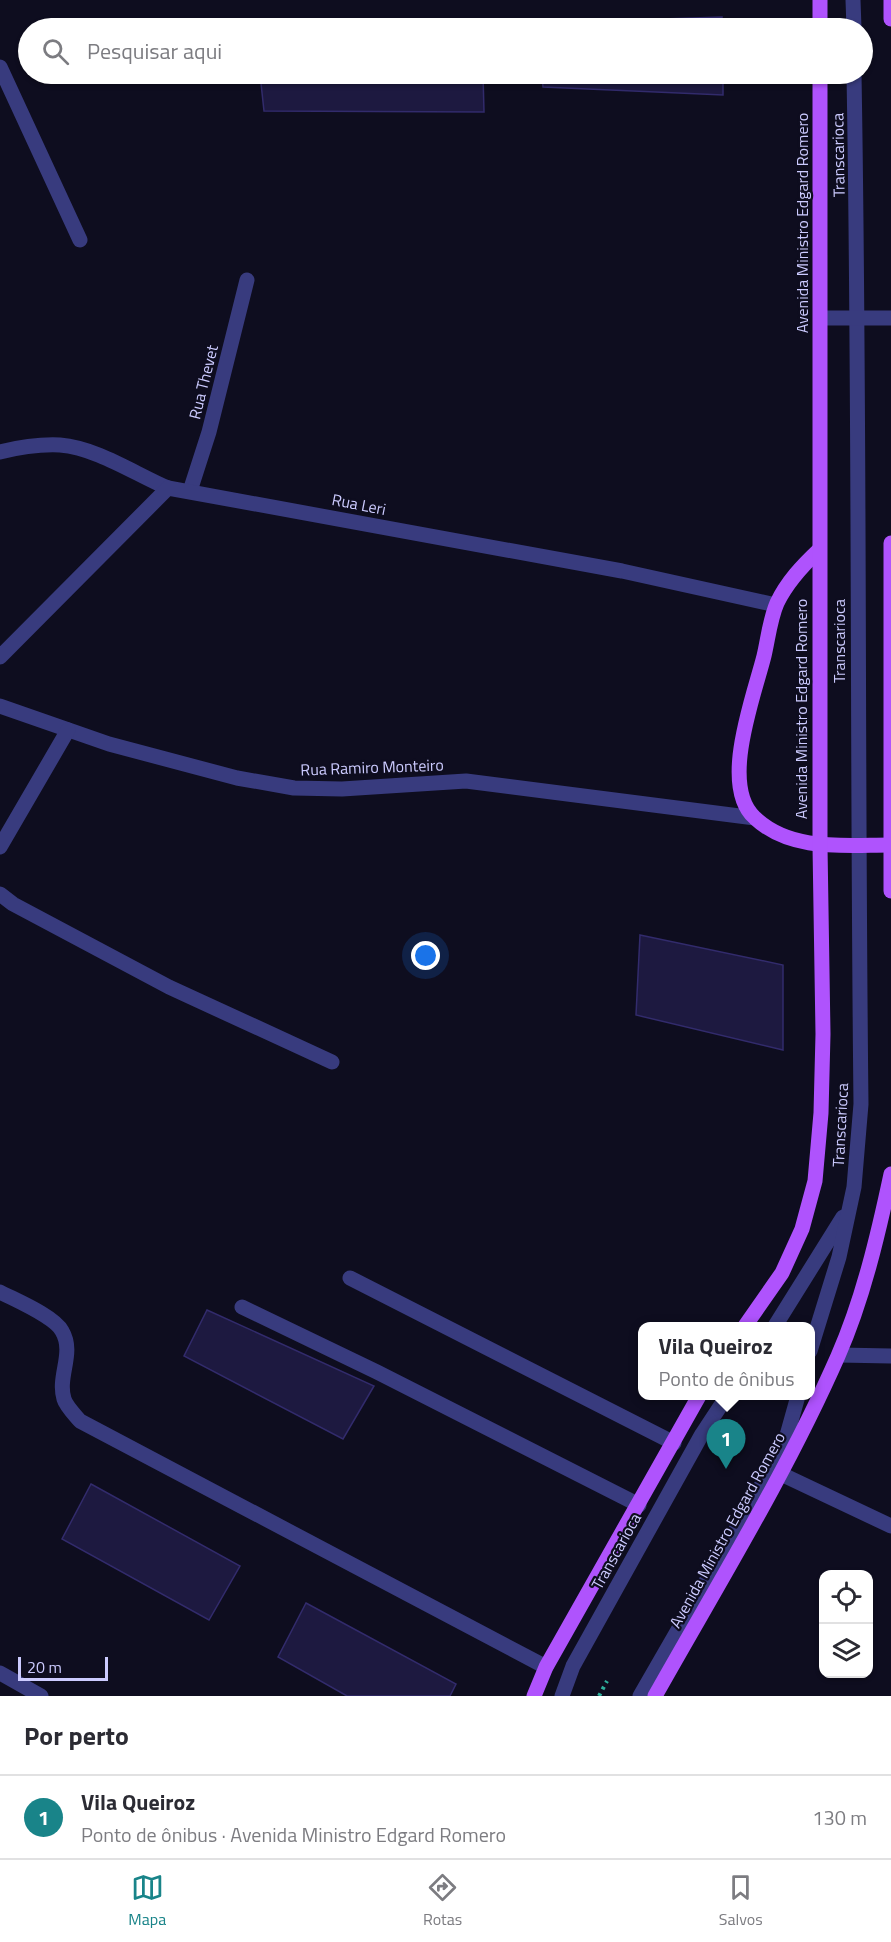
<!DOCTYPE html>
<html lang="pt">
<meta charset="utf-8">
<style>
body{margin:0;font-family:"Titillium Web",sans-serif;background:#f7f7f7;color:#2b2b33}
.controls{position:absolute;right:18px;bottom:18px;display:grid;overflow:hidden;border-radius:12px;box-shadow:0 2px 4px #0004}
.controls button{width:54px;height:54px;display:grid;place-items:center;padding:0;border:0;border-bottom:2px solid #e1e1e2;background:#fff;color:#2b2b33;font:30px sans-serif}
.scale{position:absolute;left:18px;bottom:15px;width:90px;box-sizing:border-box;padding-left:6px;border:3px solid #cccbff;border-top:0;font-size:16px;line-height:21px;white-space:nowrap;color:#cccbff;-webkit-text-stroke:4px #0e0d1f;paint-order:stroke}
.you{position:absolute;left:426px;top:956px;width:21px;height:21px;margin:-15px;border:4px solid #fff;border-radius:50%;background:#1a73e8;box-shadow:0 0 0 9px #1a73e833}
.badge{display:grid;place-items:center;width:39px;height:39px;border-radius:50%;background:#198489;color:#fff;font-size:20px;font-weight:700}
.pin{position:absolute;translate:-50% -50px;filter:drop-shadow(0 2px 3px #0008)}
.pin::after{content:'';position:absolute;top:32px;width:21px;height:18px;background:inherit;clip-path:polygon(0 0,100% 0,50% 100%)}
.popup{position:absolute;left:638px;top:1322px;width:177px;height:78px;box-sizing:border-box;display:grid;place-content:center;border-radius:12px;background:#fff;filter:drop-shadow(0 2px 4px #0005);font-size:20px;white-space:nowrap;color:#7c7c81}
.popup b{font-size:22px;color:#2b2b33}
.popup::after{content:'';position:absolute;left:50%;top:100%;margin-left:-12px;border:12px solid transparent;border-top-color:#fff}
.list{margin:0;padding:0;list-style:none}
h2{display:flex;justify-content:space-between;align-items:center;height:78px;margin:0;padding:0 24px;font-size:26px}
h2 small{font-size:20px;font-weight:400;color:#7c7c81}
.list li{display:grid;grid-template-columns:39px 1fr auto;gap:18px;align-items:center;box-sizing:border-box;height:84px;padding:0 24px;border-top:2px solid #e1e1e2}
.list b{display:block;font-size:22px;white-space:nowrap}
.list p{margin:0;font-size:20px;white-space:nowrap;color:#7c7c81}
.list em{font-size:20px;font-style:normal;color:#7c7c81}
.icon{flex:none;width:33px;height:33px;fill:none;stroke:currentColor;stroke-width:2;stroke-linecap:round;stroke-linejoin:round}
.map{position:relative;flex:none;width:891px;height:1696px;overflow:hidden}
.search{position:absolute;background:#fff;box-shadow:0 2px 4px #0004;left:18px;right:18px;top:18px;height:66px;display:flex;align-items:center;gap:15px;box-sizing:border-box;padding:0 21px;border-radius:33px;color:#7c7c81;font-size:22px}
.sheet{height:162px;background:#fff}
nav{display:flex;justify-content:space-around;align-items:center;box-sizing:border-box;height:84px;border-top:2px solid #e1e1e2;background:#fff;font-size:16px;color:#7c7c81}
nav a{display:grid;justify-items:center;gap:3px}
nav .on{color:#198489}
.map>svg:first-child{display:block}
.building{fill:#1d1940;stroke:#322b6c;stroke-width:1.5}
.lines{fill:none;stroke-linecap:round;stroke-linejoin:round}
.path{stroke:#2eaf9c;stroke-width:4;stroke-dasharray:3 4.5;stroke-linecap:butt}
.service{stroke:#383b7e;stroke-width:15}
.minor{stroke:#383b7e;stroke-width:15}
.primary{stroke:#af53fd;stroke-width:15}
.labels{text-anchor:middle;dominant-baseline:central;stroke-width:4.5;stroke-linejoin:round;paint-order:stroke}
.street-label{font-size:16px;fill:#cccbff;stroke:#0e0d1f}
</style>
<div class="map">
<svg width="891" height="1696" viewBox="0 0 891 1696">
<rect width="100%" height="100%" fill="#0e0d1f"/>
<!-- building -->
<g class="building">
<path d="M722,17V28H541V23Z"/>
<path d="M260,74H483L484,112L264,111Z"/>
<path d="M542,74H723V95L543,87Z"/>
<path d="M640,935L783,965V1050L636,1015Z"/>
<path d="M207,1310L374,1386L343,1439L184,1356Z"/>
<path d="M91,1484L240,1566L209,1620L62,1539Z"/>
<path d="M306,1603L456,1684L450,1696H347L278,1657Z"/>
</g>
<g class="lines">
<!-- path -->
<path class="path" d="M599,1696L607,1681"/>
<!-- service -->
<g class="service">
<path d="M853,0L854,28"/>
<path d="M0,452C20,447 39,444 60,445C97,448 135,474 168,488"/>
<path d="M775,1326L843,1217"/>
<path d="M810,1351L839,1257L854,1187L861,1104C857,760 860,417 854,74"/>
<path d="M562,1696L573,1666L702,1434L727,1396"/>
<path d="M640,1696L784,1446L798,1396"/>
</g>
<!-- minor -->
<g class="minor">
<path d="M0,67L80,240"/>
<path d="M821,318H891"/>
<path d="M190,491L209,432L247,280"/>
<path d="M0,657L168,488L622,571L776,605"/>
<path d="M0,706L109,744L237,778L294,788L342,789L466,781L755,818"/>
<path d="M0,847L68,730"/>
<path d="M0,894L13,904L169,987L332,1062"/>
<path d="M350,1278L674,1443"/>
<path d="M0,1292C15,1300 54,1316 62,1331C75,1353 57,1376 64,1399C66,1406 75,1415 80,1421L546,1667"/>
<path d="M242,1307L377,1372L639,1505"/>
<path d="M839,1355L891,1356"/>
<path d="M781,1474L891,1526"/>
<path d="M0,1673L41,1696"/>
</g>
<!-- primary -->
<g class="primary">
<path d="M891,0V19"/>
<path d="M820,28V0"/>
<path d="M891,543V891"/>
<path d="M819,550C802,566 787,582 777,603C770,619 768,639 764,656C754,696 719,786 755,818C791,852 845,845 890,845"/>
<path d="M745,1326L782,1273L802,1229L815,1181L821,1113L823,1034L820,846V74"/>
<path d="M534,1696L546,1667L699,1396"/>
<path d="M655,1696C718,1584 786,1474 838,1356C863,1299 878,1235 891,1174"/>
</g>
</g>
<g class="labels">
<!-- street labels -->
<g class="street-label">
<text transform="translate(838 155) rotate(-91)">Transcarioca</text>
<text transform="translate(802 223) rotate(-90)">Avenida Ministro Edgard Romero</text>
<text transform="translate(203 382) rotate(-76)">Rua Thevet</text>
<text transform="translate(359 504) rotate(11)">Rua Leri</text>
<text transform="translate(839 641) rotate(-90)">Transcarioca</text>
<text transform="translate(801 709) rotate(-90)">Avenida Ministro Edgard Romero</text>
<text transform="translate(372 767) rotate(-2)">Rua Ramiro Monteiro</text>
<text transform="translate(840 1125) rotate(-87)">Transcarioca</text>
<text transform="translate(727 1530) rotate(-61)">Avenida Ministro Edgard Romero</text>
<text transform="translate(616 1551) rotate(-61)">Transcarioca</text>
</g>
</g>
</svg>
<div class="controls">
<button><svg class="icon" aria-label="locate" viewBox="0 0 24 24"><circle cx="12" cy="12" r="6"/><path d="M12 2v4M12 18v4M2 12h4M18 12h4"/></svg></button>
<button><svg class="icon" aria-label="layers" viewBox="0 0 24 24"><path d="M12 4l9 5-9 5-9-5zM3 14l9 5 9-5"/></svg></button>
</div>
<div class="scale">20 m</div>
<div class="you"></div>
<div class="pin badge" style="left:726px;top:1469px">1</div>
<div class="popup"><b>Vila Queiroz</b>Ponto de ônibus</div>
<div class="search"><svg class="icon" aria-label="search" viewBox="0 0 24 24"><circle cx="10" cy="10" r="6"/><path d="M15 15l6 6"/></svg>Pesquisar aqui</div>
</div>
<section class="sheet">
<h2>Por perto<small></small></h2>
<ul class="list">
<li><span class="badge">1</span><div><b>Vila Queiroz</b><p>Ponto de ônibus · Avenida Ministro Edgard Romero</p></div><em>130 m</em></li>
</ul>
</section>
<nav>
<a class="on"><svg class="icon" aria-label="map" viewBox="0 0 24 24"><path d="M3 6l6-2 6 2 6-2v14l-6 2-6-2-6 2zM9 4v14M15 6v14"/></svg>Mapa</a>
<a><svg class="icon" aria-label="directions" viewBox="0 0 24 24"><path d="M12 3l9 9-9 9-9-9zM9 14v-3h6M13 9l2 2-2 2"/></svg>Rotas</a>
<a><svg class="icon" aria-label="saved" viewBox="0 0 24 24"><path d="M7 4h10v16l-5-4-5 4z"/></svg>Salvos</a>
</nav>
